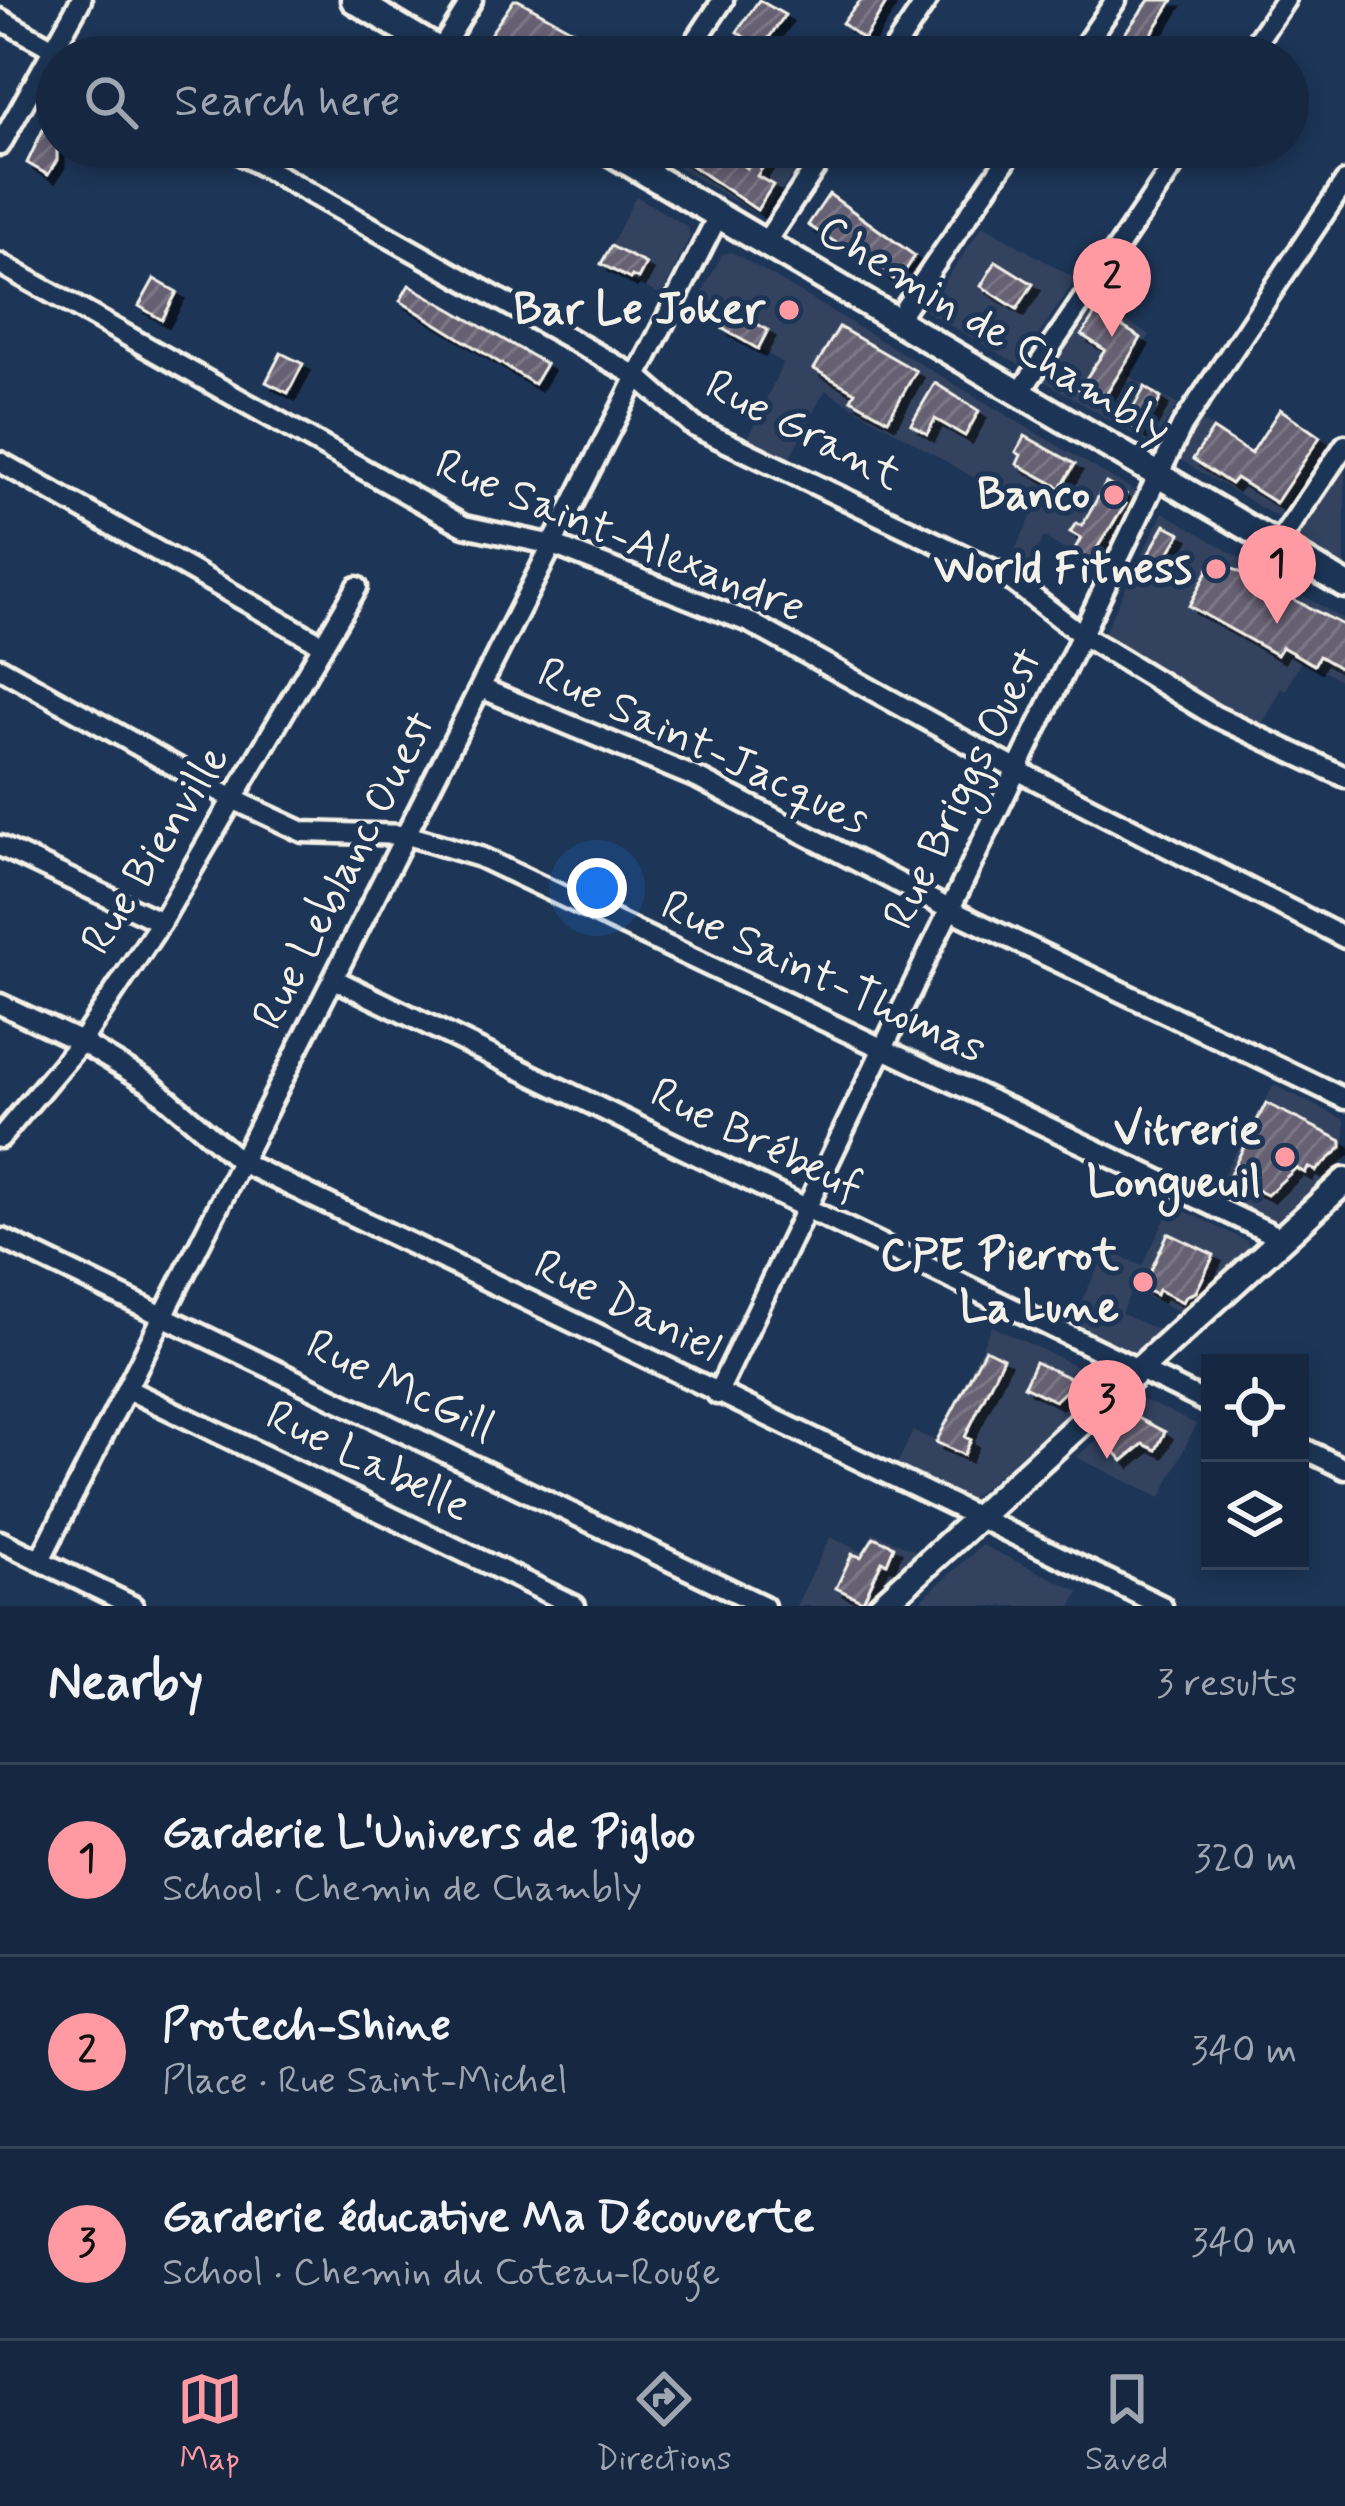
<!DOCTYPE html>
<meta charset="utf-8">
<style>
body{margin:0;font-family:Mynerve,sans-serif;background:#23344c;color:#f1f3f6}
.controls{position:absolute;right:36px;bottom:36px;display:grid;overflow:hidden;border-radius:0px;box-shadow:0 6px 18px #0003}
.controls button{width:108px;height:108px;display:grid;place-items:center;padding:0;border:0;border-bottom:3px solid #35445a;background:#162841;color:#f1f3f6;font:60px sans-serif}
.you{position:absolute;left:597px;top:888px;width:42px;height:42px;margin:-30px;border:9px solid #fff;border-radius:50%;background:#1a73e8;box-shadow:0 0 0 18px #1a73e833}
.badge{display:grid;place-items:center;width:78px;height:78px;border-radius:50%;background:#ff9aa2;color:#111;font-size:39px;font-weight:700}
.pin{position:absolute;translate:-50% -99px;filter:drop-shadow(0 3px 6px #0008)}
.pin::after{content:'';position:absolute;top:63px;width:42px;height:36px;background:inherit;clip-path:polygon(0 0,100% 0,50% 100%)}
.list{margin:0;padding:0;list-style:none}
h2{display:flex;justify-content:space-between;align-items:center;height:156px;margin:0;padding:0 48px;font-size:51px}
h2 small{font-size:39px;font-weight:400;color:#9ea6b1}
.list li{display:grid;grid-template-columns:78px 1fr auto;gap:36px;align-items:center;box-sizing:border-box;height:192px;padding:0 48px;border-top:3px solid #35445a}
.list b{display:block;font-size:45px;white-space:nowrap}
.list p{margin:0;font-size:39px;white-space:nowrap;color:#9ea6b1}
.list em{font-size:39px;font-style:normal;color:#9ea6b1}
.icon{flex:none;width:66px;height:66px;fill:none;stroke:currentColor;stroke-width:2;stroke-linecap:round;stroke-linejoin:round}
.map{position:relative;flex:none;width:1345px;height:1606px;overflow:hidden}
.search{position:absolute;background:#162841;box-shadow:0 6px 18px #0003;left:36px;right:36px;top:36px;height:132px;display:flex;align-items:center;gap:30px;box-sizing:border-box;padding:0 42px;border-radius:66px;color:#9ea6b1;font-size:45px}
.sheet{height:732px;background:#162841}
nav{display:flex;justify-content:space-around;align-items:center;box-sizing:border-box;height:168px;border-top:3px solid #35445a;background:#162841;font-size:33px;color:#9ea6b1}
nav a{display:grid;justify-items:center;gap:6px}
nav .on{color:#ff9aa2}
.map>svg:first-child{display:block}
.built{fill:#33425f}
.building{fill:url(#building-hatch);stroke:#f4f1e8;stroke-width:3;filter:url(#shadow)}
.lines{fill:none;stroke-linecap:round;stroke-linejoin:round}
.street-casing{stroke:#f4f1e8;stroke-width:27}
.secondary-casing{stroke:#f4f1e8;stroke-width:33}
.street{stroke:#1d3557;stroke-width:18}
.secondary{stroke:#1d3557;stroke-width:24}
.poi-dot{fill:#ff9aa2;stroke:#1d3557;stroke-width:4.5}
.labels{text-anchor:middle;dominant-baseline:central;stroke-width:10;stroke-linejoin:round;paint-order:stroke}
.poi-label{font-size:45px;font-weight:bold;fill:#f4f1e8;stroke:#1d3557;text-anchor:end}
.street-label{font-size:45px;fill:#f4f1e8;stroke:#1d3557}
</style>
<div class="map">
<svg width="1345" height="1606" viewBox="0 0 1345 1606">
<defs>
<pattern id="building-hatch" width="6" height="6" patternUnits="userSpaceOnUse" patternTransform="scale(3)"><rect width="6" height="6" fill="#666173"/><path d="M-1 1l2-2M0 6l6-6M5 7l2-2" fill="none" stroke="#7c7887"/></pattern>
<filter id="shadow"><feDropShadow dx="7" dy="7" stdDeviation="0" flood-color="#0009"/></filter>
</defs>
<rect width="100%" height="100%" fill="#1d3557"/>
<filter id="ink" filterUnits="userSpaceOnUse"><feTurbulence type="fractalNoise" baseFrequency=".00833" numOctaves="2"/><feDisplacementMap in="SourceGraphic" scale="24" xChannelSelector="R" yChannelSelector="G"/><feConvolveMatrix kernelMatrix="1 2 1 2 8 2 1 2 1" color-interpolation-filters="sRGB"/></filter>
<g filter="url(#ink)">
<!-- built -->
<g class="built">
<path d="M645,147H766L799,166L761,217Z"/>
<path d="M636,196L688,227L690,236L662,296L601,265Z"/>
<path d="M983,225L1076,279L1019,365L925,311Z"/>
<path d="M732,252L1136,492L1098,571L1044,537L1022,578L1006,568L1033,513L825,390L787,463L746,442L783,363L693,311L722,254Z"/>
<path d="M1095,303L1150,335L1126,374L1178,405L1151,445L1044,381Z"/>
<path d="M1280,409L1329,443L1277,517L1177,458L1201,420L1251,454Z"/>
<path d="M1345,445V585L1278,543Z"/>
<path d="M1163,512L1345,620V683L1302,659L1286,690L1281,688L1263,724L1170,679L1104,632Z"/>
<path d="M1274,1085L1345,1120V1162L1280,1223H1273L1212,1194Z"/>
<path d="M1172,1205L1247,1241L1250,1251L1182,1313L1132,1290L1121,1313L1162,1332L1141,1352L1135,1354L1070,1324L1107,1250L1142,1266Z"/>
<path d="M992,1326L1097,1376L1100,1382L1099,1387L971,1498L897,1464L913,1431L936,1441Z"/>
<path d="M1144,1400L1196,1424L1161,1498L1076,1457Z"/>
<path d="M873,1532L916,1551L860,1606H796L830,1537L863,1552Z"/>
<path d="M982,1545L1079,1591L1072,1606H914Z"/>
</g>
<!-- building -->
<g class="building">
<path d="M514,0H518L598,44L590,57H509L484,43Z"/>
<path d="M759,0L785,15L761,49L737,32Z"/>
<path d="M861,0H888L864,40L842,23Z"/>
<path d="M1149,0H1173L1137,57H1128L1115,47Z"/>
<path d="M57,100V160L48,175L27,163Z"/>
<path d="M664,147H710L747,168L757,150L770,156L757,176L773,185L757,210Z"/>
<path d="M829,194L915,256L898,282L808,225Z"/>
<path d="M611,246L646,264L638,279L632,276L630,279L601,264Z"/>
<path d="M996,261L1033,284L1017,309L981,286Z"/>
<path d="M154,279L177,292L162,320L139,306Z"/>
<path d="M409,285L546,364L534,384L400,301Z"/>
<path d="M734,311L768,330L758,349L723,329Z"/>
<path d="M1097,311L1141,338L1101,403L1079,389L1105,350L1082,335Z"/>
<path d="M839,327L916,371L888,420L851,399L855,392L814,369Z"/>
<path d="M281,353L303,364L288,393L266,382Z"/>
<path d="M935,383L979,411L965,436L935,419L927,434L911,424Z"/>
<path d="M1145,387L1161,398L1142,433L1125,422Z"/>
<path d="M1280,409L1320,437L1276,503L1236,478L1231,484L1193,459L1213,429L1251,454Z"/>
<path d="M1025,436L1075,464L1061,488L1017,464L1021,455L1016,452Z"/>
<path d="M1106,483L1126,494L1122,502L1126,504L1097,548L1101,550L1091,568L1071,556L1081,538L1070,532L1076,523L1082,526Z"/>
<path d="M1165,525L1181,533L1159,570L1144,562Z"/>
<path d="M1214,559L1345,626V671L1319,656L1314,665L1282,647L1277,655L1189,606Z"/>
<path d="M1266,1103L1342,1141V1147L1316,1171L1308,1167L1305,1173L1296,1168L1267,1195L1229,1176Z"/>
<path d="M1168,1233L1214,1255L1196,1292L1186,1296L1183,1302L1158,1290L1156,1295L1143,1288Z"/>
<path d="M985,1349L1003,1358L965,1437L971,1440L964,1455L936,1442Z"/>
<path d="M1035,1362L1076,1381L1055,1401L1024,1386Z"/>
<path d="M1136,1417L1165,1432L1156,1450L1143,1444L1123,1461L1107,1443Z"/>
<path d="M874,1537L894,1546L887,1563L882,1561L863,1601L836,1588L852,1554L861,1557Z"/>
</g>
<g class="lines">
<!-- street casing -->
<g class="street-casing">
<g id="street">
<path d="M0,19L68,57"/>
<path d="M440,51L472,0"/>
<path d="M685,57L723,0"/>
<path d="M889,57L927,0"/>
<path d="M1077,57L1116,0"/>
<path d="M1246,57L1285,0"/>
<path d="M0,145L81,0"/>
<path d="M228,147L638,377L695,427L1004,575L1082,635L1215,716L1345,777"/>
<path d="M765,243L829,147"/>
<path d="M0,264L464,526L553,545L751,623L1017,770L1345,938"/>
<path d="M896,321L1015,147"/>
<path d="M1019,394L1186,147"/>
<path d="M0,462L323,645"/>
<path d="M1278,544L1345,445"/>
<path d="M0,668L235,800L303,832L407,835L480,857L1283,1239"/>
<path d="M481,688L699,779L951,910L1345,1099"/>
<path d="M0,846L161,922"/>
<path d="M334,979L1210,1404"/>
<path d="M0,1004L81,1042L149,1083L241,1162L1162,1606"/>
<path d="M0,1138L81,1042L161,922L357,587"/>
<path d="M3,1239L764,1606"/>
<path d="M127,1389L575,1606"/>
<path d="M717,1394L1182,426L1345,182"/>
<path d="M1300,1447L1345,1469"/>
<path d="M0,1541L133,1606"/>
<path d="M40,1560L718,216"/>
</g>
</g>
<!-- secondary casing -->
<g class="secondary-casing">
<g id="secondary">
<path d="M354,0L450,57"/>
<path d="M602,147L1345,585"/>
<path d="M881,1606L1345,1181"/>
</g>
</g>
<!-- street -->
<use href="#street" class="street"/>
<!-- secondary -->
<use href="#secondary" class="secondary"/>
</g>
</g>
<!-- markers -->
<g class="poi-dot">
<circle cx="789" cy="310" r="12"/>
<circle cx="1114" cy="495" r="12"/>
<circle cx="1216" cy="569" r="12"/>
<circle cx="1285" cy="1157" r="12"/>
<circle cx="1143" cy="1282" r="12"/>
</g>
<g class="labels">
<!-- poi labels -->
<g class="poi-label">
<text x="765" y="310">Bar Le Joker</text>
<text x="1090" y="495">Banco</text>
<text x="1192" y="569">World Fitness</text>
<text x="1261" y="1131">Vitrerie<tspan x="1261" dy="52">Longueuil</tspan></text>
<text x="1119" y="1256">CPE Pierrot<tspan x="1119" dy="52">La Lune</tspan></text>
</g>
<!-- street labels -->
<g class="street-label">
<text transform="translate(994 331) rotate(31)">Chemin de Chambly</text>
<text transform="translate(803 431) rotate(27)">Rue Grant</text>
<text transform="translate(620 537) rotate(22)">Rue Saint-Alexandre</text>
<text transform="translate(703 747) rotate(25)">Rue Saint-Jacques</text>
<text transform="translate(964 789) rotate(-64)">Rue Briggs Ouest</text>
<text transform="translate(156 850) rotate(-58)">Rue Bienville</text>
<text transform="translate(345 871) rotate(-63)">Rue Leblanc Ouest</text>
<text transform="translate(823 978) rotate(25)">Rue Saint-Thomas</text>
<text transform="translate(756 1141) rotate(26)">Rue Brébeuf</text>
<text transform="translate(627 1307) rotate(26)">Rue Daniel</text>
<text transform="translate(400 1387) rotate(26)">Rue McGill</text>
<text transform="translate(368 1462) rotate(26)">Rue Labelle</text>
</g>
</g>
</svg>
<div class="controls">
<button><svg class="icon" aria-label="locate" viewBox="0 0 24 24"><circle cx="12" cy="12" r="6"/><path d="M12 2v4M12 18v4M2 12h4M18 12h4"/></svg></button>
<button><svg class="icon" aria-label="layers" viewBox="0 0 24 24"><path d="M12 4l9 5-9 5-9-5zM3 14l9 5 9-5"/></svg></button>
</div>
<div class="you"></div>
<div class="pin badge" style="left:1277px;top:624px">1</div>
<div class="pin badge" style="left:1112px;top:337px">2</div>
<div class="pin badge" style="left:1107px;top:1459px">3</div>
<div class="search"><svg class="icon" aria-label="search" viewBox="0 0 24 24"><circle cx="10" cy="10" r="6"/><path d="M15 15l6 6"/></svg>Search here</div>
</div>
<section class="sheet">
<h2>Nearby<small>3 results</small></h2>
<ul class="list">
<li><span class="badge">1</span><div><b>Garderie L'Univers de Pigloo</b><p>School · Chemin de Chambly</p></div><em>320 m</em></li>
<li><span class="badge">2</span><div><b>Protech-Shine</b><p>Place · Rue Saint-Michel</p></div><em>340 m</em></li>
<li><span class="badge">3</span><div><b>Garderie éducative Ma Découverte</b><p>School · Chemin du Coteau-Rouge</p></div><em>340 m</em></li>
</ul>
</section>
<nav>
<a class="on"><svg class="icon" aria-label="map" viewBox="0 0 24 24"><path d="M3 6l6-2 6 2 6-2v14l-6 2-6-2-6 2zM9 4v14M15 6v14"/></svg>Map</a>
<a><svg class="icon" aria-label="directions" viewBox="0 0 24 24"><path d="M12 3l9 9-9 9-9-9zM9 14v-3h6M13 9l2 2-2 2"/></svg>Directions</a>
<a><svg class="icon" aria-label="saved" viewBox="0 0 24 24"><path d="M7 4h10v16l-5-4-5 4z"/></svg>Saved</a>
</nav>
